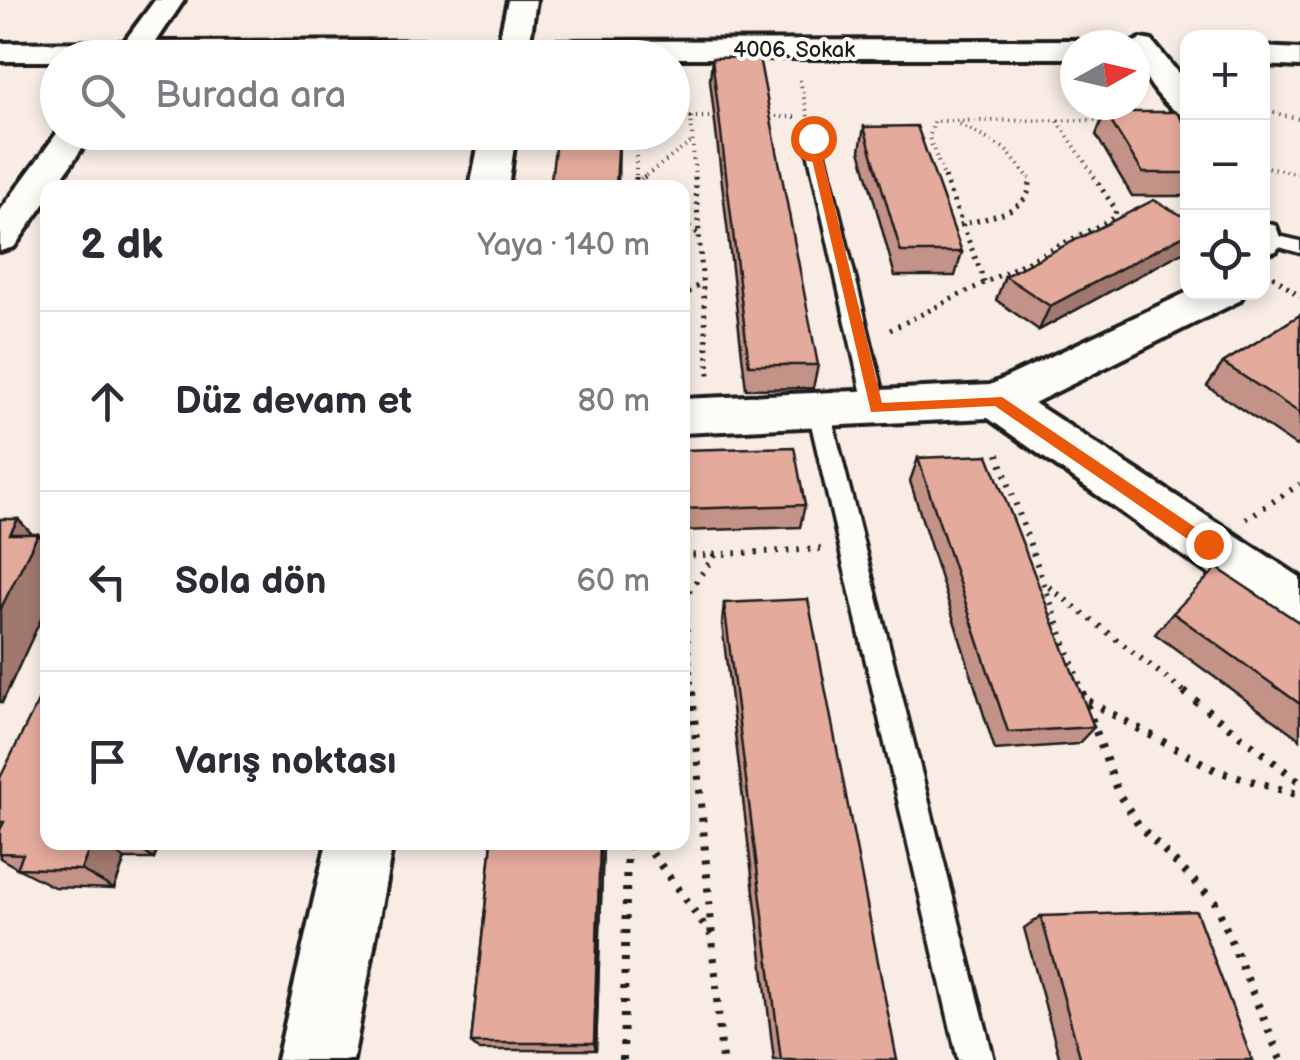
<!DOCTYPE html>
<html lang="tr">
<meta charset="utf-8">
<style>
body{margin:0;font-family:"Balsamiq Sans",sans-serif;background:#f2f2f3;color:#2b2b33}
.controls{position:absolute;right:30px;top:30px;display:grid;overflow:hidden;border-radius:20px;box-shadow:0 5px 15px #0003}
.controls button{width:90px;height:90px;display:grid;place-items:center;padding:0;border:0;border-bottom:2px solid #e1e1e2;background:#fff;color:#2b2b33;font:50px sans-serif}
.compass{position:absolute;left:1060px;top:30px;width:90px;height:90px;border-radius:50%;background:#fff;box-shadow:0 5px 15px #0003;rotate:82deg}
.stop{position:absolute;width:30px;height:30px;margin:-22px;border:8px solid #ea580c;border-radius:50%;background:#fff}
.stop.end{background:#ea580c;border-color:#fff;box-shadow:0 2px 10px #0008}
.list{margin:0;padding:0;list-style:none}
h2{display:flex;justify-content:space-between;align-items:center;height:130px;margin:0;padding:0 40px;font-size:42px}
h2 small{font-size:32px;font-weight:400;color:#7c7c81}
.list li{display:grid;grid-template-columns:65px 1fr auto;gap:30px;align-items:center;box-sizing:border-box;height:180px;padding:0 40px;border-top:2px solid #e1e1e2}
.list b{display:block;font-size:38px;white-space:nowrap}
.list em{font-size:32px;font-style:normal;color:#7c7c81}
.icon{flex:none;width:55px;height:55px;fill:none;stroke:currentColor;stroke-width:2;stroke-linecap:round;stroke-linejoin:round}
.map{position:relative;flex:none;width:1300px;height:1060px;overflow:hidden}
.search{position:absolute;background:#fff;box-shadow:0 5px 15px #0003;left:40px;top:40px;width:650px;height:110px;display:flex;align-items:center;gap:25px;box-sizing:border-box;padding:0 35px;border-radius:55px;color:#7c7c81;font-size:38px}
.panel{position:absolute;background:#fff;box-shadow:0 5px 15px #0003;left:40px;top:180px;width:650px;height:670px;border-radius:20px}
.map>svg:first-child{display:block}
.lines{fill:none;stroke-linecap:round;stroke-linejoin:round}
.service-casing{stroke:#1c1c1c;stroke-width:7}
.minor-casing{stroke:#1c1c1c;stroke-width:8}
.path-far3{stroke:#1c1c1c;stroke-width:4;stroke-dasharray:1 5;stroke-linecap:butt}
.path-far2{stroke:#1c1c1c;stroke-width:5;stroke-dasharray:2.5 6;stroke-linecap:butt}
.path-far1{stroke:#1c1c1c;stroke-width:6;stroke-dasharray:2.5 8;stroke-linecap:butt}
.path{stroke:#1c1c1c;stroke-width:8;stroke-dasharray:4 10;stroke-linecap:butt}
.service{fill:#fdfcf7;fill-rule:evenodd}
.minor{fill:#fdfcf7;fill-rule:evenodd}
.wall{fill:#c49387;stroke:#1c1c1c;stroke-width:2.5}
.shaded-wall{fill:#a0786e;stroke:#1c1c1c;stroke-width:2.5}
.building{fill:#e4ab9d;stroke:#1c1c1c;stroke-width:2.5}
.route{fill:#ea580c}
.labels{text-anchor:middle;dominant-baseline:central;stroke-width:8;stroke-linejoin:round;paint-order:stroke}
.far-street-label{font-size:22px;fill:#1c1c1c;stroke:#fdfcf7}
</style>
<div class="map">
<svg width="1300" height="1060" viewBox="0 0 1300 1060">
<rect width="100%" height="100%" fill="#f8ece5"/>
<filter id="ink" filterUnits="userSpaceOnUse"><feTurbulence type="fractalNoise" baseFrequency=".01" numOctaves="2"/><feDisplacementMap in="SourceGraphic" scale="20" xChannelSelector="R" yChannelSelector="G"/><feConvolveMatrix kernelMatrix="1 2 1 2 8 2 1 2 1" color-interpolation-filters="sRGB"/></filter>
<g filter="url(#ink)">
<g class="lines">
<!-- service casing -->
<g class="service-casing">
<g id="service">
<path d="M813,133L821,138L887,408L876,416L865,408L805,138Z"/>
<path d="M1262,232L1300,241V253L1262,242Z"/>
<path d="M819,403L830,411L994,1060H958L808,411Z"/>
</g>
</g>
<!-- minor casing -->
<g class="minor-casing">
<g id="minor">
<path d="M155,0H184L156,42L499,41L508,0H536L530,41L1075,40L1088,45H1075V58H58V61H0V43L124,42Z"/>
<path d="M1141,39L1152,41L1188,85V117C1164,111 1135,68 1135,45H1128Z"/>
<path d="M1262,47L1300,49V67L1262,65Z"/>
<path d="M58,132H93L55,188H48V199L14,247L0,251V211Z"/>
<path d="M481,132H516L508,188H470Z"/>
<path d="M1262,222L1276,226L1282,243L1276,251L1262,255Z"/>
<path d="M1188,292H1245L1239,301L1034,403L1300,577V631L1280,624L988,418L682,433V399L990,385Z"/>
<path d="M327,842H393L353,1060H277Z"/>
</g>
</g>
<!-- path-far3 -->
<g class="path-far3">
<path d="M800,80L808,117"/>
<path d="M1262,110L1300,119"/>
<path d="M672,117H721"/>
<path d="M691,117L695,179"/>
<path d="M764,117H796"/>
<path d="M1058,121L1096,179"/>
<path d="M960,124L1005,149L1030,179"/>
<path d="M636,132V179"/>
<path d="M1262,166L1300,174"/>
<path d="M641,179L693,141"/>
<path d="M945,179L929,138L934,121L1110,120"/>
</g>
<!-- path-far2 -->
<g class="path-far2">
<path d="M636,177V181"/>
<path d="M695,177L709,375"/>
<path d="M944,177L985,283"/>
<path d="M642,188L636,183L645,177"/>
<path d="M682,221L699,235"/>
<path d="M960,225C984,218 1037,212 1029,177"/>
<path d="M1273,276L1300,297"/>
<path d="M682,298L702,282"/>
<path d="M890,330L1114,218L1116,210L1094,177"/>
</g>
<!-- path-far1 -->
<g class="path-far1">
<path d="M998,454L1083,694"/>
<path d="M1246,519L1300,484"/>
<path d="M682,556L821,549"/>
<path d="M1049,587L1187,694"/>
<path d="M692,694L684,598L716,554"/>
</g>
<!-- path -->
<g class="path">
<path d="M692,692L722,1060"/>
<path d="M1082,692L1118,793L1140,827L1215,902L1281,1060"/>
<path d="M1184,692L1300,782"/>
<path d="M1088,701L1217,771L1300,795"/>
<path d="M644,842L711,935"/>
<path d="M623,1060L627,842"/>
</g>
<!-- service -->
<use href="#service" class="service"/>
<!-- minor -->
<use href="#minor" class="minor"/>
</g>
<!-- wall -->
<g class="wall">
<path d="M712,58L818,365L813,388L746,389L710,80Z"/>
<path d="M1105,112L1188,127V196H1132L1096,135Z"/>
<path d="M864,127L962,252L955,276H895L860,150Z"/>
<path d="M1186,250L1039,330L996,300L1005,276Z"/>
<path d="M1300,315V443L1296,446L1207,386L1223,363Z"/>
<path d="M682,450L805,505L800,527L682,531Z"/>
<path d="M918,458L1094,727L1078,744L995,750L910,481Z"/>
<path d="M724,603L897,1060H774L722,624Z"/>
<path d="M1173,613L1300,623V739L1155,634Z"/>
<path d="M0,778L48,842H160L154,859H125L114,889L54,887L17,868L0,858Z"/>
<path d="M492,842H603L596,1050H479L471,1043Z"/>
<path d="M1041,916L1252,1060H1060L1024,928Z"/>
</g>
<!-- shaded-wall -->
<g class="shaded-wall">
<path d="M619,132L618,188H616Z"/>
<path d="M1188,233L1186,250L1039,330L1050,306Z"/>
<path d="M18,519L36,538L38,534L48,545V604L2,703L0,702V610L10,534Z"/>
<path d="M92,842H100L125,859L114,889L81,870Z"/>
<path d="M129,842H160L154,859Z"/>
<path d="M600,842H603L596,1050L594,1043Z"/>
</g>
<!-- building -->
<g class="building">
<path d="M759,57L818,365H749L712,58Z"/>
<path d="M1105,112H1176L1188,127V173H1143Z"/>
<path d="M917,126L962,252H901L864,127Z"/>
<path d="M557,132H619L616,188H550Z"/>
<path d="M1154,200L1188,219V233L1050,306L1005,276Z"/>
<path d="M1300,315V413L1223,363Z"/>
<path d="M794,447L805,505L682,509V450Z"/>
<path d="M988,455L1094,727L1008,732L918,458Z"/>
<path d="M0,519H18L10,534H38L0,610Z"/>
<path d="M1217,568L1300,623V704L1173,613Z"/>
<path d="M808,599L897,1060H781L724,603Z"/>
<path d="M48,681V842H92L81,870L17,868L23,854L0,853V830L4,822H0V778Z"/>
<path d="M492,842H600L594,1043H471Z"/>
<path d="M1196,911L1252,1060H1081L1041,916Z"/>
</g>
</g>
<!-- route -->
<path class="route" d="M813,135L818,138L882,403L1002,397L1214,540V549H1202L995,406L871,412L807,138Z"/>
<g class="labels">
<!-- far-street labels -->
<g class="far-street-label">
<text x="794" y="50">4006. Sokak</text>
</g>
</g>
</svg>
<div class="controls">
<button>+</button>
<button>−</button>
<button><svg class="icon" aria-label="locate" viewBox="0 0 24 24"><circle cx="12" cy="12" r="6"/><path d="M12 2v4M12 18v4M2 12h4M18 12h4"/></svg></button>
</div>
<svg class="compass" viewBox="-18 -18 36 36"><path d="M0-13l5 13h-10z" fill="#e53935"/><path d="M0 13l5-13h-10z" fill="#7c7c81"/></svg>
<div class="stop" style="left:813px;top:138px"></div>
<div class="stop end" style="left:1208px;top:544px"></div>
<div class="search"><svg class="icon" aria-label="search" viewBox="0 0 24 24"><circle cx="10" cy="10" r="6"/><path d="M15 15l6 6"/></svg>Burada ara</div>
<section class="panel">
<h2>2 dk<small>Yaya · 140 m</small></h2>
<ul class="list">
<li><svg class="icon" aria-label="ahead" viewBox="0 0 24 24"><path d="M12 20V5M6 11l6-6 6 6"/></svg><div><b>Düz devam et</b></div><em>80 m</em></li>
<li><svg class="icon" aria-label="left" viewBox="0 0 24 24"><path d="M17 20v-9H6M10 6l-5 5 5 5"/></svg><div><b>Sola dön</b></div><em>60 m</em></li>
<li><svg class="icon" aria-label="arrive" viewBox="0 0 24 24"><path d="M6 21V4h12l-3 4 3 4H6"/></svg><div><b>Varış noktası</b></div></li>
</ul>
</section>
</div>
